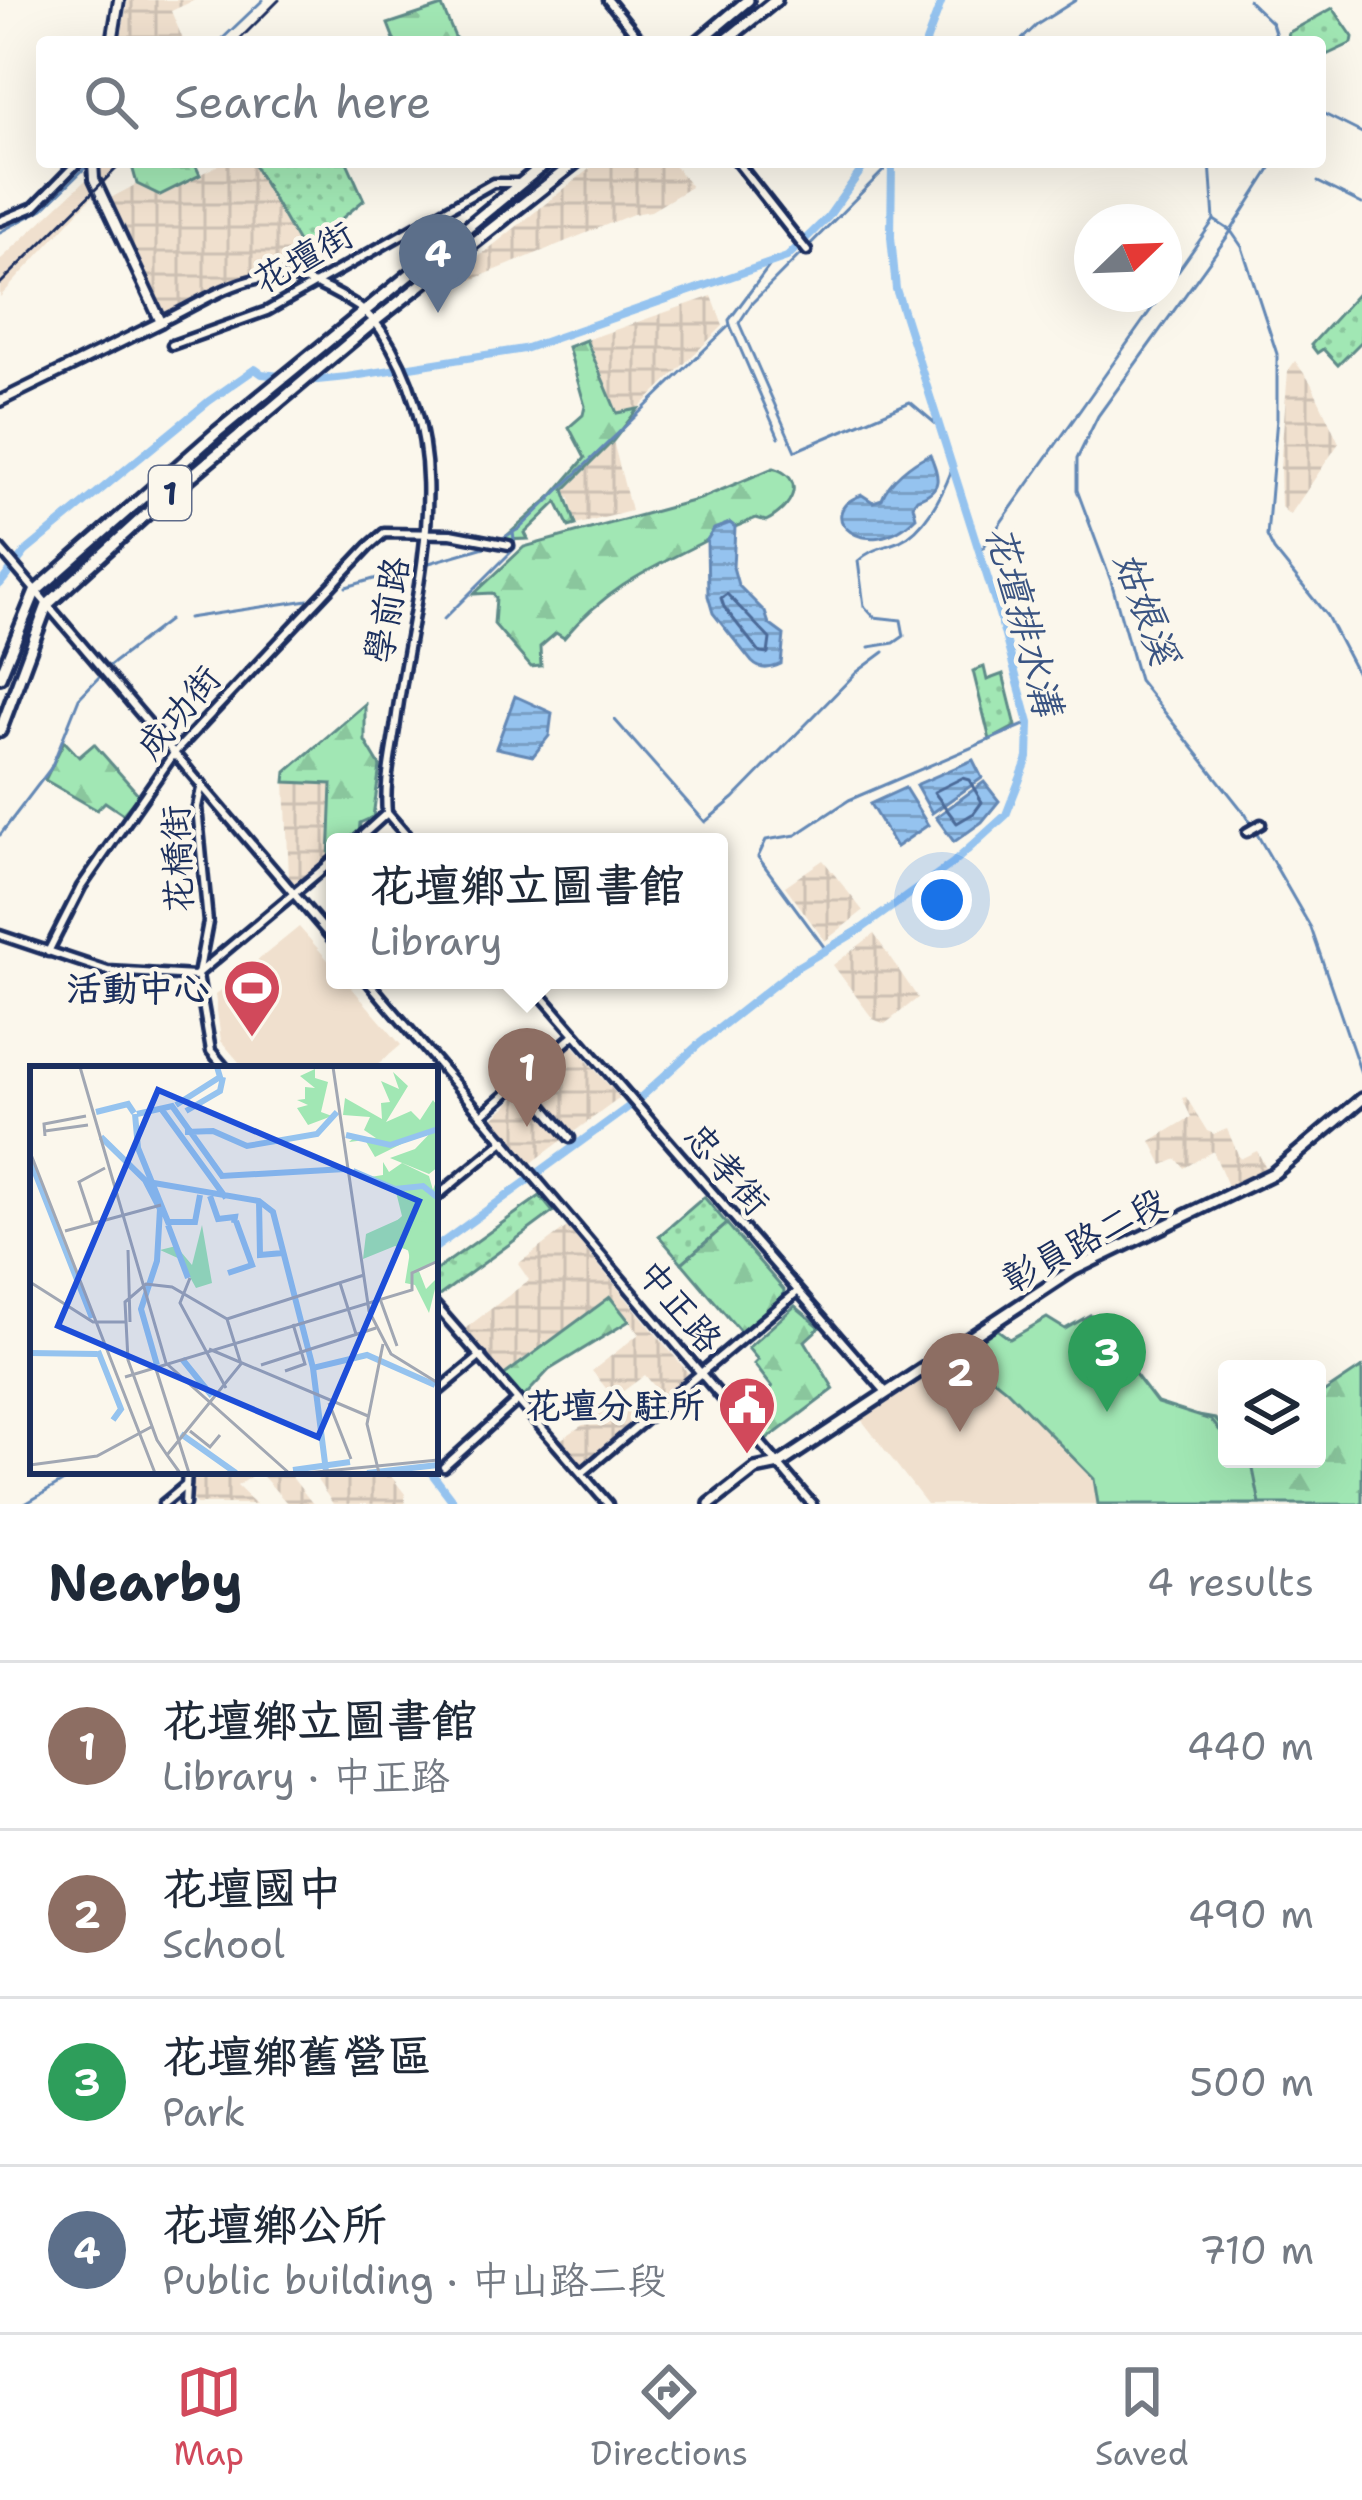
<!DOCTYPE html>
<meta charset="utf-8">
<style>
body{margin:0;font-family:"Shantell Sans","LXGW WenKai TC",sans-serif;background:#f6f6f7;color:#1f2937}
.controls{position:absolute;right:36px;bottom:36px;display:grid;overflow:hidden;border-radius:12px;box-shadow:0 12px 48px #0002}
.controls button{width:108px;height:108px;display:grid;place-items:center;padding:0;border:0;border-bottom:3px solid #e0e1e3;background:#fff;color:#1f2937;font:60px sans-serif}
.compass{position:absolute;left:1074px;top:204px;width:108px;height:108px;border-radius:50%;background:#fff;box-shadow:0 12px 48px #0002;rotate:67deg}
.you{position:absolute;left:942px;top:900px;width:42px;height:42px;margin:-30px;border:9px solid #fff;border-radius:50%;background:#1a73e8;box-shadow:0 0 0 18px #1a73e833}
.badge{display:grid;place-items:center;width:78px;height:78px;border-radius:50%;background:#d1495b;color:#fff;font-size:39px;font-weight:700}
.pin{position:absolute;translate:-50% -99px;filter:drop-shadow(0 3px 6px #0008)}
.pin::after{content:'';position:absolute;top:63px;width:42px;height:36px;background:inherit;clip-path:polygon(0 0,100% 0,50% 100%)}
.popup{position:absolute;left:326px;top:833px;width:402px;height:156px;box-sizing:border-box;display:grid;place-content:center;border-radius:12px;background:#fff;filter:drop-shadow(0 3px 9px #0005);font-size:39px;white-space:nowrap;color:#747a83}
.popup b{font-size:45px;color:#1f2937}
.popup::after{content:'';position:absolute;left:50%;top:100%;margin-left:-24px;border:24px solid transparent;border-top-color:#fff}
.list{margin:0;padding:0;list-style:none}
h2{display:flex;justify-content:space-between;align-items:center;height:156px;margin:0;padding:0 48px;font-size:51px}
h2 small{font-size:39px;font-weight:400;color:#747a83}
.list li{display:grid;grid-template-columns:78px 1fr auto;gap:36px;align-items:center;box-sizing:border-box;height:168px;padding:0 48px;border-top:3px solid #e0e1e3}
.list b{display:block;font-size:45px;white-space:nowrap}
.list p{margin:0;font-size:39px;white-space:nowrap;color:#747a83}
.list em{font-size:39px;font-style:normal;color:#747a83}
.icon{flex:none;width:66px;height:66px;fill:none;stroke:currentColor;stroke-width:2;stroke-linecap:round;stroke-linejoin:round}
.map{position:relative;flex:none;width:1362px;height:1504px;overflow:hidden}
.search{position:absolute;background:#fff;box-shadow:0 12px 48px #0002;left:36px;right:36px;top:36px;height:132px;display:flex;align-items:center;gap:30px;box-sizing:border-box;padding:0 42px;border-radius:12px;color:#747a83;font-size:45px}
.sheet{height:828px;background:#fff}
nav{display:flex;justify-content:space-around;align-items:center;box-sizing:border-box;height:168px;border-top:3px solid #e0e1e3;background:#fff;font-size:33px;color:#747a83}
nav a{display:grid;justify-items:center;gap:6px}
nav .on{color:#d1495b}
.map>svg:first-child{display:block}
.built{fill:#f0e0ce}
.industrial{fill:url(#industrial-grid)}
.grass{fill:url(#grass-dots);stroke:#5e8b89;stroke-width:3}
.forest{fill:url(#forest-firs);stroke:#5e8b89;stroke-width:3}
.park{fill:#a1e7b4;stroke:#5e8b89;stroke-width:3}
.water{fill:url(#water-rules);stroke:#6488b5;stroke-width:3}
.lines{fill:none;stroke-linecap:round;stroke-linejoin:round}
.shore{stroke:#4c6a98;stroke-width:3}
.stream{stroke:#6488b5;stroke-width:3}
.canal{stroke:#95c3ef;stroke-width:8}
.minor-casing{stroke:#1b2f5e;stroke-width:15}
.tertiary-casing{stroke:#1b2f5e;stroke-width:16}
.secondary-casing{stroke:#1b2f5e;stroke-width:18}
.primary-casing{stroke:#1b2f5e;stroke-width:18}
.minor{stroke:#fbf7ec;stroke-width:6}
.tertiary{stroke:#fbf7ec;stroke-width:8}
.secondary{stroke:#fbf7ec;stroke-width:9}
.primary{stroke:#fbf7ec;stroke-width:9}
.rail{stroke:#1b2f5e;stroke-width:3}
.labels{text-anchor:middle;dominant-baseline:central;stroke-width:9;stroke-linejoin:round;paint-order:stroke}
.shield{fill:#fbf7ec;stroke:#5e6b89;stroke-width:3}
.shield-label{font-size:33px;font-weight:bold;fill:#1b2f5e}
.street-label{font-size:36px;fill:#1b2f5e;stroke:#fbf7ec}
.poi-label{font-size:36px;font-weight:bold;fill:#1b2f5e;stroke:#fbf7ec;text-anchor:end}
.water-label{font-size:39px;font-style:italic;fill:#3a5482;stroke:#fbf7ec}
.inset-river{fill:none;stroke:#95c3ef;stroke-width:6}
.inset-road{fill:none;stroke:#a1a7b3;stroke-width:3}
.view{fill:#1d4ed8;fill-opacity:0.15;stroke:#1d4ed8;stroke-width:6}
.inset-edge{fill:none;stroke:#1b2f5e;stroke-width:6}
</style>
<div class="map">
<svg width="1362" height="1504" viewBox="0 0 1362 1504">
<defs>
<pattern id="industrial-grid" width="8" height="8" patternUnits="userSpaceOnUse" patternTransform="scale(3)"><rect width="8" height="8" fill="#f0e0ce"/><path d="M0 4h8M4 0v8" fill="none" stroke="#cdc0b3"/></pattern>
<pattern id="grass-dots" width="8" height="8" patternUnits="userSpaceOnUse" patternTransform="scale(3)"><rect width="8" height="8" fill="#a1e7b4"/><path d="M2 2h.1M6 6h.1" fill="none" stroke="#8ac69d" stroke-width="1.8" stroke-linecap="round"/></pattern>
<pattern id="forest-firs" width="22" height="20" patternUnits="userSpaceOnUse" patternTransform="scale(3)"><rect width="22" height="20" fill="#a1e7b4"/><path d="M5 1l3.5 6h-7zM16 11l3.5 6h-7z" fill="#8ac69d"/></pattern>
<pattern id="water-rules" width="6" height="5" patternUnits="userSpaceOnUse" patternTransform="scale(3)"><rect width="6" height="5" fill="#95c3ef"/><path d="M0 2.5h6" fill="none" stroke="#799fc5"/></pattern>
</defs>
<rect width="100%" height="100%" fill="#fbf7ec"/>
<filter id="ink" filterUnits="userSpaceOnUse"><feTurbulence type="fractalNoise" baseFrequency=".00833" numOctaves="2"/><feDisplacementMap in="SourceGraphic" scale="24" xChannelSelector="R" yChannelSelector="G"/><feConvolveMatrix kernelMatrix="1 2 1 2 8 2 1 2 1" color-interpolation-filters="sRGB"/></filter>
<g filter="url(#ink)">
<!-- built -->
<g class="built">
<path d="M105,162H124L0,297V260Z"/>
<path d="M299,927L335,968V980H345L401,1045L373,1069H245L221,1041L215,995Z"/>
<path d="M961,1353L1006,1389L1094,1479L1098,1504H927L860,1418Z"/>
</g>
<!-- industrial -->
<g class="industrial">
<path d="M128,0H195L171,11L184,42H120Z"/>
<path d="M224,162H252L259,168L300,246L311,281L252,279L170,319L162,317L107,200L137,184L160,195Z"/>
<path d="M598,162H672L691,187L651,211L633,214L464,283L457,274Z"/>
<path d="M712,296L723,326L638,409L617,413L586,340Z"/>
<path d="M1295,361L1311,383L1339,443L1290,515L1281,507L1280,468L1288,371Z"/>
<path d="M613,441L631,511L576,525L570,499L563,490Z"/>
<path d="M285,782L332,783L329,861L298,887L289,878Z"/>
<path d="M823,860L863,911L825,941L785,886Z"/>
<path d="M874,934L918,998L885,1024L873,1019L833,965Z"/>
<path d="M573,1045L620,1098L530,1164L492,1119Z"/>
<path d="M1186,1097L1207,1131L1214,1134L1227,1129L1240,1159L1257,1151L1270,1175L1231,1193L1213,1151L1184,1168L1177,1159L1163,1165L1151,1141L1191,1117L1182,1098Z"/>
<path d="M567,1227L690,1375L687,1385L587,1468L574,1464L557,1442L613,1405L622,1414L655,1387L645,1375L614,1398L592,1371L639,1334L610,1297L503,1376L462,1331L529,1280L518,1264Z"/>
<path d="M193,1471H219L225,1476L229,1471H287L313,1504H288L258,1471L237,1486L256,1504H196L191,1495Z"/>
<path d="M329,1471H387L405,1494V1504H333L317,1480Z"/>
</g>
<!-- grass -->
<g class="grass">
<path d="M1333,8L1353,37L1352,43L1320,58V42H1290L1288,33Z"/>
<path d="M252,162H347L364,200L315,241L300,246Z"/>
<path d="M1362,289V341L1338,365L1323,349L1317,353L1311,345Z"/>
<path d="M984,667L987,680L1003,674L1016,726L990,740L973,671Z"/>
<path d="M540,1196L553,1212L435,1299V1271Z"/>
<path d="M704,1197L727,1224L682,1263L659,1236Z"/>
</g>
<!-- forest -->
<g class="forest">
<path d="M442,6L457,42H395L388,24Z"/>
<path d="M194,162L200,175L160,195L137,184L132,166L127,163Z"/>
<path d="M586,340L617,413L638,409L613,441L564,490L576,525L569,527L557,502L525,533L528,539L502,540L554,494L585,458L569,427L583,415L585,406L568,347Z"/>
<path d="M773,468C809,479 791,509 766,521L756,518L735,527L730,523L715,529L707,540C650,569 606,588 564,638L556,633L540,647L541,666L531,667L494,624L496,598L492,593L474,594L524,547L700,499Z"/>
<path d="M365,704V741L380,766L373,817L360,823L359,835L351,842H335V856L329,861L332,784L285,782L286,772Z"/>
<path d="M64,741L79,757L94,744L139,795L123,814L105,802L97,810L45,780Z"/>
<path d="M727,1224L784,1290L783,1302L743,1335L682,1263Z"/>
<path d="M610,1297L629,1321L549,1370L522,1399L503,1376Z"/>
<path d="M795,1306L820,1327L805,1341L834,1389L765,1441L742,1413L772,1387L754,1364L758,1360L748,1348Z"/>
<path d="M1362,1367V1504H1240L1182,1413L1215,1419L1227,1432V1459H1317V1397Z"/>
</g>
<!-- park -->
<path class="park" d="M1090,1315L1157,1403L1211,1420L1227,1439V1459H1245L1253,1469L1260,1504H1098L1094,1479L1006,1389L961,1353L991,1325L1010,1339L1047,1318L1065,1329Z"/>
<!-- water -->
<g class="water">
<path d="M930,454C939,476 944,490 917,499L913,505L916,517C866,567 809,513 862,495L873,502L882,499C888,481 912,462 930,454Z"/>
<path d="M730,523L735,527L733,567L738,585L765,612L769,624L784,635L781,664C770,669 761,671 752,662L713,613L708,596L707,540L714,529Z"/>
<path d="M515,696L552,713L549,736L533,756L496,748Z"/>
<path d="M973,760L982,778L932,813L916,785Z"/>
<path d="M984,782L999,801L982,822L954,842L936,817Z"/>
<path d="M905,788L928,825L896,847L870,804Z"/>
</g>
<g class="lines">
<!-- shore -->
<g class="shore">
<path d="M727,594L770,639L768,654L760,653L724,607L721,598Z"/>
<path d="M962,778L969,780L982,802L974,813L957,823L934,792Z"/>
</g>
<!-- stream -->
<g class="stream">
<path d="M1248,0L1272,23L1278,42"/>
<path d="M219,42L263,0"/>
<path d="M1019,42L1038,24L1076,0"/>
<path d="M1320,112L1362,133"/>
<path d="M892,162L752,303L739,323L795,451L910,402L936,424"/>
<path d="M1275,162L1227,237L1098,416L1077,459V490L1111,581L1139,680L1246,815L1311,928L1362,1076"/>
<path d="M1318,182L1362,204"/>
<path d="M1214,220L1231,231L1242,247L1277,354V418L1267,536L1274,550L1327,616L1362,683"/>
<path d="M0,232L43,209L88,165"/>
<path d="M1164,291L1214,220L1210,162"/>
<path d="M730,325L779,438"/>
<path d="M978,555L1162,294"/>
<path d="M346,587L488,546L519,529L730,325L729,320L773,261"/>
<path d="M188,618L308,600"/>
<path d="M444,619L515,548L513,532"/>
<path d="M869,647L894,643L904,636L901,620L874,617L864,606L858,561C872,548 883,548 900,541C924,530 942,496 951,472"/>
<path d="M109,666L169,620"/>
<path d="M615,720L705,822L734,798L857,672L884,652"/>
<path d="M0,835L51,768L79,698L101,675"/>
<path d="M827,951L758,857L766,840L796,835L849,800L1029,723"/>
<path d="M25,1504L81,1471"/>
</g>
<!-- canal -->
<g class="canal">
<path d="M926,42L942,0"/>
<path d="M0,584L25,552L209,401L255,369L262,374L317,380L347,377L524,349L787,257L828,217L867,162"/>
<path d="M435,1248L638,1100L699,1044L797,967L861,929L953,863L1006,815L1028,758L1029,723L999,614L896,289L891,237L892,162"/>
<path d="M430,1471L455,1504"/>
</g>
<!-- minor casing -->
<g class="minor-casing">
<g id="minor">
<path d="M608,0L642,42"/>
<path d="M737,162L807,251"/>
<path d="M0,221L34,207L78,162"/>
<path d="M161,322C221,293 264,256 331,291C352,302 367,310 381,330C464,458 414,585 396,722C392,751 384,784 387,813L355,842"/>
<path d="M172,345L267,311L493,183H518"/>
<path d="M0,549L335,942"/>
<path d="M202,784L197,807L208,922L198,975L211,1051L226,1069"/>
<path d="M387,813L412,842"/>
<path d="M1247,832L1261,824"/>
<path d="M0,935L108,971L195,976L335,859"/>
<path d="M48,952L81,887L175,752L369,546L384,533L451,534L509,545"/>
<path d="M367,980L812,1504"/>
<path d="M528,980L886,1392"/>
<path d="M521,1080L570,1138"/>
<path d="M483,1114L574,1035"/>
<path d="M435,1198L505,1140"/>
<path d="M435,1305L608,1504"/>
<path d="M435,1394L481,1356"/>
<path d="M444,1467L517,1401"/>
<path d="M582,1473L797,1292"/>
<path d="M163,1504L186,1485"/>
<path d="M185,1504L187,1471"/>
</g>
</g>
<!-- tertiary casing -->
<g class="tertiary-casing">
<g id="tertiary">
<path d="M112,42L119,0"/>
<path d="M0,401L161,322L94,179L93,162"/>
</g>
</g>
<!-- secondary casing -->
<g class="secondary-casing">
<path id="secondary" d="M710,1504L755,1469L779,1464L1073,1270L1274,1173L1362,1099"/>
</g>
<!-- primary casing -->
<g class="primary-casing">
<g id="primary">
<path d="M698,42L748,0"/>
<path d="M724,42L776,0"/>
<path d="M0,677L35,592L217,432L547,162"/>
<path d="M0,731L47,605L151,510L375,321L576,162"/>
</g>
</g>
<!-- minor -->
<use href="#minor" class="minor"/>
<!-- tertiary -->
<use href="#tertiary" class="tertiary"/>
<!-- secondary -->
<use href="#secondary" class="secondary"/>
<!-- primary -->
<use href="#primary" class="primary"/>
<!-- rail -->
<g class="rail">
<path d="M237,42L279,0"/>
<path d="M0,284L123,162"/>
</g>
</g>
</g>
<!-- icons -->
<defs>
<g id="stadium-pin" transform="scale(3)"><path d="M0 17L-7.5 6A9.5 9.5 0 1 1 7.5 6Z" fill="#d1495b" stroke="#fbf7ec"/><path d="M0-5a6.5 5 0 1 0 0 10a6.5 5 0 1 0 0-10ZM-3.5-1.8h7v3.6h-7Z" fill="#fff"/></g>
<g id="civic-pin" transform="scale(3)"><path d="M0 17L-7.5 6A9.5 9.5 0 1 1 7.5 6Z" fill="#d1495b" stroke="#fbf7ec"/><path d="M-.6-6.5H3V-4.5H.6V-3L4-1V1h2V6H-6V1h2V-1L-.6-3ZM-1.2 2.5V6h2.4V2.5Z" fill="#fff"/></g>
</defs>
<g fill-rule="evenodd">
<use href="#stadium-pin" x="252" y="988"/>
<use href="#civic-pin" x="747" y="1405"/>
</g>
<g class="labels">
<!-- shield labels -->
<rect class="shield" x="149" y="466" width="42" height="54" rx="9"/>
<g class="shield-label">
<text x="170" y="493">1</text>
</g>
<!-- street labels -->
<g class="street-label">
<text transform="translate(303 257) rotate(-29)">花壇街</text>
<text transform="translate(387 610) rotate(-80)">學前路</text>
<text transform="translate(178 712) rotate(-50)">成功街</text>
<text transform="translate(177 859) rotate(-92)">花橋街</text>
<text transform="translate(727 1169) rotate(49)">忠孝街</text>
<text transform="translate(1084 1240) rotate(-28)">彰員路二段</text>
<text transform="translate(680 1306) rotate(50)">中正路</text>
</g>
<!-- poi labels -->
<g class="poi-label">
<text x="210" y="988">活動中心</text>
<text x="705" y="1405">花壇分駐所</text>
</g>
<!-- water labels -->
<g class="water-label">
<text transform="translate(1147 608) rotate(70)">姑娘溪</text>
<text transform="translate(1025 620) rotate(75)">花壇排水溝</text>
</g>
</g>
<!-- overview -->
<g transform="translate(30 1066)">
<rect width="408" height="408" fill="#fbf7ec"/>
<path d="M285,3V12L298,16L291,46L302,50L278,59L267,42L278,39L267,34L275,33V21L285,22L270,10ZM363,6L378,20L356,56L381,45L390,54L403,34L408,41V101L399,108L360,92L385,83L406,61L345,91L335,74L319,76L326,70L346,72L334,64L340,51L313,49L315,32L352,53L351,37L360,36L351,15L369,23ZM353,96L359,106L372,97L399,110L403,124L408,109V195L382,207L389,205L396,223L408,211L399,247L385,219L375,217L380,186L370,179L379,171L371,165L379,164L383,191H390L398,161L374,156L380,161L358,163L372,150L365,122L340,111L353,109ZM172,159L182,217L166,222L150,193L130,184L146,180L162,199Z" fill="#a1e7b4"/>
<path d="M374,151L408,159V180L381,198L378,184L365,180L333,193L336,168Z" fill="#a1e7b4"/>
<path class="inset-river" d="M146,39L190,11L187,1M132,44L196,132M156,45L190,25L193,11M66,46L98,38L104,47M105,48L108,82L138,156H165L170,129M107,48L142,40L192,110L315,103M155,66L183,65L217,80L287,68L307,46M316,69L360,79L408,63M71,71L115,114L130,143L127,195L111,243L127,299M0,94L62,252M323,105L365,123L393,120L408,132M118,116L229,135L243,146L283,302L337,289L405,319M180,130L188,153L205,151L204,157M229,135L230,189L253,187M138,159L158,212M198,207L222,199L206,155M68,285L91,343L83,354M0,287L67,288M152,293L182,330M283,302L296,405M151,368L206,407M263,404L320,396M337,407L408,399"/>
<path class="inset-road" d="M50,1L136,297L259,407M303,1L339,245L361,288L408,317M15,65L58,59M15,70L14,58L56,50M0,86L125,407M63,158L49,116L75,102M35,165L131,139M98,184L100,256M160,212L150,237L196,322M0,216L63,256H96M310,217L326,268M349,230L367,280M197,253L334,209M179,283L338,350M231,299L346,262M125,300L159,407M255,305L275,298L263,258M95,311L382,224V207L408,195M299,337L321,393M160,365L180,381L190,369M137,389L211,298L197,253L142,221L116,218L95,236L98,294L127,374L137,389L150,407M0,399L67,390L123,360M276,407L408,394M349,407L337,358L353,278"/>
<path class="view" d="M128,24L389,135L288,371L28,260Z"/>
<rect width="408" height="408" class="inset-edge"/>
</g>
</svg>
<div class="controls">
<button><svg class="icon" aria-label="layers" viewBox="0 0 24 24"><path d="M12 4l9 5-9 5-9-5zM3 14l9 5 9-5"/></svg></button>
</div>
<svg class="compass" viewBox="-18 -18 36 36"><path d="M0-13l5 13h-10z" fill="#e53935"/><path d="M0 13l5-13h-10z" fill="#747a83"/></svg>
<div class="you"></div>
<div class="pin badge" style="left:527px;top:1127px;background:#8d6e63">1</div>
<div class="popup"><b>花壇鄉立圖書館</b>Library</div>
<div class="pin badge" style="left:960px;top:1432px;background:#8d6e63">2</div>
<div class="pin badge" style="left:1107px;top:1412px;background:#2e9e5b">3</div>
<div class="pin badge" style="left:438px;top:313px;background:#5c6f8a">4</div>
<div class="search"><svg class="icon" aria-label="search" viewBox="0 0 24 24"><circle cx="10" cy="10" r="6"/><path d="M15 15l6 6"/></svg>Search here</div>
</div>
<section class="sheet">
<h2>Nearby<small>4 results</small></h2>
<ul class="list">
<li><span class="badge" style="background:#8d6e63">1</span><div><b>花壇鄉立圖書館</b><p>Library · 中正路</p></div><em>440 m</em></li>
<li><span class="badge" style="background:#8d6e63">2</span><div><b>花壇國中</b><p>School</p></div><em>490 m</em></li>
<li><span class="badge" style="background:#2e9e5b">3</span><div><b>花壇鄉舊營區</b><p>Park</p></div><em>500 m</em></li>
<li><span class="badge" style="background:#5c6f8a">4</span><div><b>花壇鄉公所</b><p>Public building · 中山路二段</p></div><em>710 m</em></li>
</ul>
</section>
<nav>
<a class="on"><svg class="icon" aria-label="map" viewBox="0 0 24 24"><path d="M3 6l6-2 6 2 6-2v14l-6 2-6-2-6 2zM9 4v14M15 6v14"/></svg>Map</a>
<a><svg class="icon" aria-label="directions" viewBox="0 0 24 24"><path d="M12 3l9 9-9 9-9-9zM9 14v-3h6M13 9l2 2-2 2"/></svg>Directions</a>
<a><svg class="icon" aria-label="saved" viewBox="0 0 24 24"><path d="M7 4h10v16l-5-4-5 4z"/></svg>Saved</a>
</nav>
